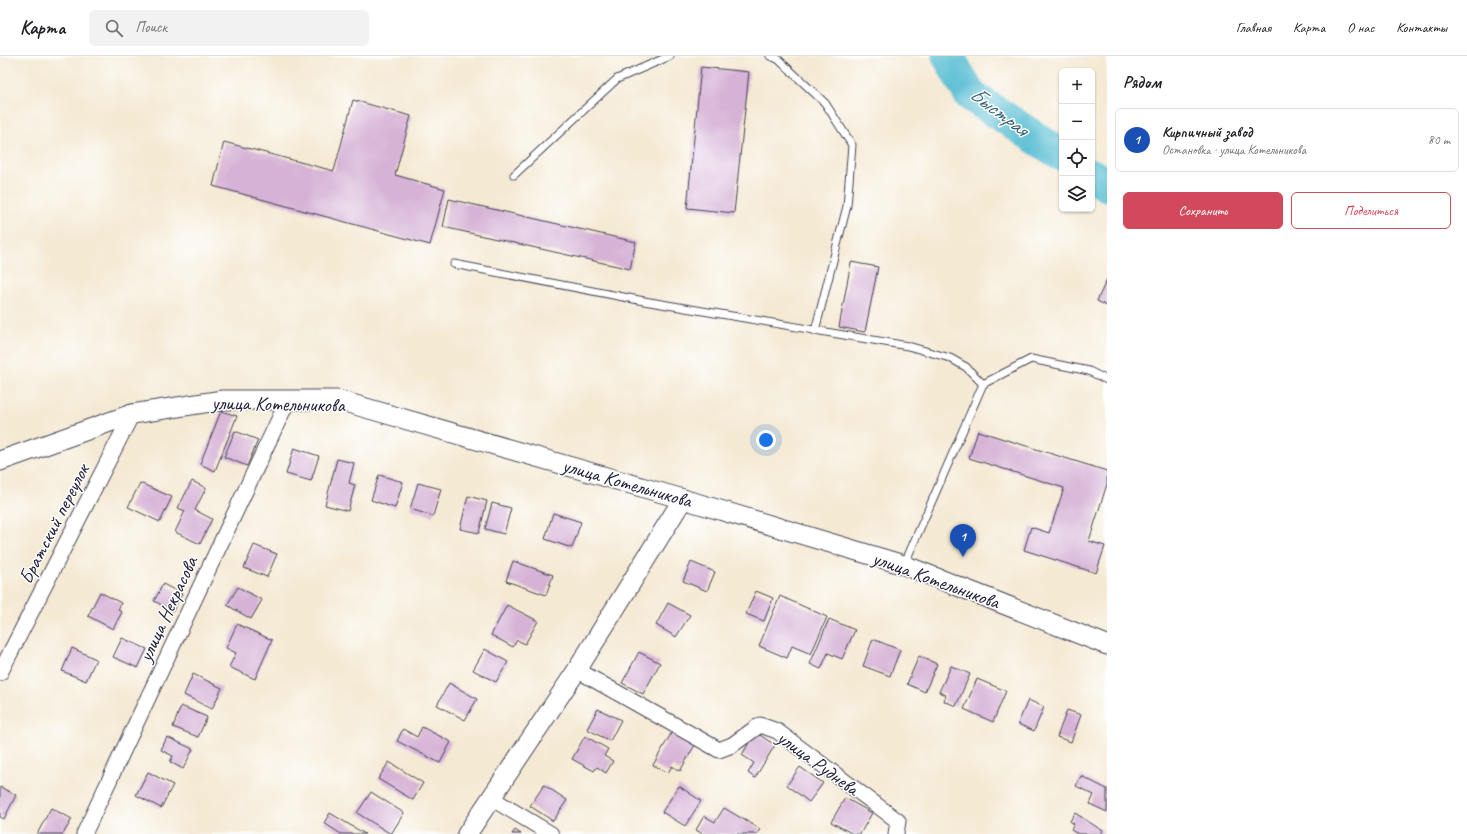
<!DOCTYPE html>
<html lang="ru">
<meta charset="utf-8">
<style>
body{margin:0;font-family:Caveat,sans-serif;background:#f2f2f2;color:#202124}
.controls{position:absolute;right:12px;top:12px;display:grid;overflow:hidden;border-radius:6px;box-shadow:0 1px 3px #0004}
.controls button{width:36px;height:36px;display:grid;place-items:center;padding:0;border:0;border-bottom:1px solid #e0e0e0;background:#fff;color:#202124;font:20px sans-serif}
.you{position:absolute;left:766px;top:384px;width:14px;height:14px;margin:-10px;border:3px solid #fff;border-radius:50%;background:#1a73e8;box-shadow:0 0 0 6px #1a73e833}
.badge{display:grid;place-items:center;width:26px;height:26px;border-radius:50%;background:#d1495b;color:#fff;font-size:13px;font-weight:700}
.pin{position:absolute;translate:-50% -33px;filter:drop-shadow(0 1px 2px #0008)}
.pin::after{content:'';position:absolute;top:21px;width:14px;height:12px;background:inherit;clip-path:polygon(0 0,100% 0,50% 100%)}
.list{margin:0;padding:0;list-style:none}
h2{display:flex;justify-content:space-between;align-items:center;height:52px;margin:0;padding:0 16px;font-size:17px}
h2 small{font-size:13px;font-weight:400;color:#757577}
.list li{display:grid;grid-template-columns:26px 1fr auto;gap:12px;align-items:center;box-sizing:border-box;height:64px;margin:0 8px 8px;padding:0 8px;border:1px solid #e0e0e0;border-radius:6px}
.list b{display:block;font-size:15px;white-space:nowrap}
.list p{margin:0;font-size:13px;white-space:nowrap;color:#757577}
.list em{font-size:13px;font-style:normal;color:#757577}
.actions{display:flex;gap:8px;padding:12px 16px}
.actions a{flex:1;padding:9px 0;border:1px solid #d1495b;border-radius:6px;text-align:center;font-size:14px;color:#d1495b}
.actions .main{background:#d1495b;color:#fff}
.icon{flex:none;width:22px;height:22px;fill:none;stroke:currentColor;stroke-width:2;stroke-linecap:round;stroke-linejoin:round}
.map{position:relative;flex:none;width:1107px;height:778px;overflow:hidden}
header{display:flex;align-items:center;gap:24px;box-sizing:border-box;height:56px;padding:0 20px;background:#fff;border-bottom:1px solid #e0e0e0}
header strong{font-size:19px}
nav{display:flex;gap:22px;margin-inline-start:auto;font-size:14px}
.search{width:280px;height:36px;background:#f2f2f2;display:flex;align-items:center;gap:10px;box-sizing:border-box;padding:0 14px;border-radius:6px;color:#757577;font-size:15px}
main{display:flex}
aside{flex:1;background:#fff}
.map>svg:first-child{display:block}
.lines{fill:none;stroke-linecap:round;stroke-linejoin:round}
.river{stroke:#54bcd2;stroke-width:33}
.building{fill:#d6b2d6}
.service-casing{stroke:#424052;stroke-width:9}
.minor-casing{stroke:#424052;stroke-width:17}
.tertiary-casing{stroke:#424052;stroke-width:21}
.service{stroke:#fff;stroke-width:7}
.minor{stroke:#fff;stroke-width:15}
.tertiary{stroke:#fff;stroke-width:19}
.labels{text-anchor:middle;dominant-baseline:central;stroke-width:3;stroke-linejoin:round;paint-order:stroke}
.street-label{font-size:20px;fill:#22223b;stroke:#fff}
.water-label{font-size:21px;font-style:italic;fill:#366077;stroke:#fff}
</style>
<header>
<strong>Карта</strong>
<div class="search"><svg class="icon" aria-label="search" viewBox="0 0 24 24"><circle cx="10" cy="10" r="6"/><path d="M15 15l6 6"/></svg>Поиск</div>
<nav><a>Главная</a><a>Карта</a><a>О нас</a><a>Контакты</a></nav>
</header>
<main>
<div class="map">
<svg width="1107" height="778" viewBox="0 0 1107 778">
<rect width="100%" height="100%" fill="#fff"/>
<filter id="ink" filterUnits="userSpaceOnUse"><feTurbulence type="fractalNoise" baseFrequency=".025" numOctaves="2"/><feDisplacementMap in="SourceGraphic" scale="8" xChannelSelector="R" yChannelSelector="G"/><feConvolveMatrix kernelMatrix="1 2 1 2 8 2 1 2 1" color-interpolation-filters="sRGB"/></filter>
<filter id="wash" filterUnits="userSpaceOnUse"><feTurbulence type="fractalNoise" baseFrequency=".012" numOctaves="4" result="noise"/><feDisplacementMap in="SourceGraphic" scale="16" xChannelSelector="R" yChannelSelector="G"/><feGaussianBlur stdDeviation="0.9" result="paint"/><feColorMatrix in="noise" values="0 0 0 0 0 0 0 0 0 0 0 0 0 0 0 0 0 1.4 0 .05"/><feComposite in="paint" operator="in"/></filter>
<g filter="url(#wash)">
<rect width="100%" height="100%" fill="#f4e9d3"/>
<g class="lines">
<!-- river -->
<g class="river">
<path d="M948,0L970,39L1062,99"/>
<path d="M1092,119L1107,129"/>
</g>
</g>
<g id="blocks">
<!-- building -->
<g class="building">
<path d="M701,11L749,16L734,157L687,152Z"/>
<path d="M353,44L411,60L395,119L445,133L430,189L213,130L224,86L334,115Z"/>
<path d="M449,143L636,186L630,213L443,171Z"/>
<path d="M851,206L878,211L865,276L839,271Z"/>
<path d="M1107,223V250L1097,245Z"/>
<path d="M221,355L237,360L215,415L200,408Z"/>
<path d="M235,375L258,384L247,410L224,401Z"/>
<path d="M978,375L1107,415V428L1089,485L1105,490L1096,517L1024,494L1031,471L1049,477L1064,432L969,402Z"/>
<path d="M294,392L319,400L311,425L286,418Z"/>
<path d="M337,403L354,407L349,427L355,429L348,455L325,449Z"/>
<path d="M379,419L403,426L395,452L371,444Z"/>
<path d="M192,425L206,432L195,454L212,463L200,488L175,476L185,455L178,452Z"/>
<path d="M140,427L172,441L160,466L128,451Z"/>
<path d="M418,427L441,433L433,460L410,453Z"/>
<path d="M468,440L487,445L479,477L460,473Z"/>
<path d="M492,447L511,452L504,478L485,473Z"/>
<path d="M553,457L581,466L572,492L545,483Z"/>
<path d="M254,489L277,498L267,521L244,512Z"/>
<path d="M513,505L553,519L546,539L506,525Z"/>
<path d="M691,506L715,516L707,535L683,525Z"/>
<path d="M163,528L182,538L173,555L154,545Z"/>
<path d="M238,531L262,544L251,563L227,549Z"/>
<path d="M756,535L773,542L764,565L746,558Z"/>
<path d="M100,536L121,547L118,554L122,556L113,573L88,560Z"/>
<path d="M780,540L827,561L811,598L792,590L787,602L759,590Z"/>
<path d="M668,547L690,559L676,581L656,569Z"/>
<path d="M507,549L538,565L525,588L517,584L513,591L491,579Z"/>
<path d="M829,563L855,574L842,603L828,597L821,613L810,608Z"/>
<path d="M237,568L272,584L255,623L229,611L236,597L226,592Z"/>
<path d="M122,582L147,593L138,612L113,601Z"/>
<path d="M873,583L900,594L890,620L863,610Z"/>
<path d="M72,592L96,603L86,625L62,615Z"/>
<path d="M485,593L508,606L496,626L473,614Z"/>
<path d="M639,596L660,607L643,638L622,627Z"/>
<path d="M919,600L937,608L925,636L907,628Z"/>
<path d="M951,610L970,618L956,650L944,645L946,639L939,636Z"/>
<path d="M193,618L222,632L212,653L184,639Z"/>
<path d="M977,623L1006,635L993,666L964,653Z"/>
<path d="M449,627L477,643L465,664L437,649Z"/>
<path d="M1028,644L1044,651L1034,675L1018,668Z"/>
<path d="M181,650L207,661L198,681L173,671Z"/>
<path d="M598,653L621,664L610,685L587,673Z"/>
<path d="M1067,654L1081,659L1071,686L1057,681Z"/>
<path d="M422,671L451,686L440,707L397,685L403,673L417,681Z"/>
<path d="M672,676L695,689L680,715L672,710L668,717L653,709Z"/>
<path d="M755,676L775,689L755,722L748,717L754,707L742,699Z"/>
<path d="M585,680L608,693L604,700L613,705L606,717L597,711L594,715L572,703Z"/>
<path d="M167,681L193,693L183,713L170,706L173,700L161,694Z"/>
<path d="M389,706L423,727L413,744L378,723Z"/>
<path d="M800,711L823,727L809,746L787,729Z"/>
<path d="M148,716L173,729L161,752L136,739Z"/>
<path d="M1081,720L1107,733V756L1090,748L1094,739L1076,730Z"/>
<path d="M544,729L567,744L553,765L530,750Z"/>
<path d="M679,730L701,745L685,770L662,756Z"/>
<path d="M0,731L16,739L4,763L0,761Z"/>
<path d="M371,736L404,757L391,778L357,757Z"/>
<path d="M845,742L872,757L860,778H853L831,766Z"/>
<path d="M51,752L72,763L63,778H37Z"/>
<path d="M724,752L760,773L757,778H703L696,774L704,760L715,766Z"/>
<path d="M330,757L365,778H341L324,767Z"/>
<path d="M1075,757L1103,775L1101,778H1078L1071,774L1074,768L1070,765Z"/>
<path d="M515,774L521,778H512Z"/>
</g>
</g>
</g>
<g filter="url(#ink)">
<use href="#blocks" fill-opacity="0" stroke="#424052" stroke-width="1"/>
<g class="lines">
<!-- service casing -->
<g class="service-casing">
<g id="service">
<path d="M770,0L778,3L825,47L852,89L847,150L815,275"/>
<path d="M514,119L617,23L670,0"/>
<path d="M454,208L644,245L908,290L950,302L966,311L983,328"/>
<path d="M904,509L983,328L1031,303L1089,315L1107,324"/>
</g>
</g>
<!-- minor casing -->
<g class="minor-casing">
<g id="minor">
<path d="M577,614L719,694L732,689L760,669L777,675L898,765L896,778"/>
<path d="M0,617L132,358"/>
<path d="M491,742L551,778"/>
<path d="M84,778L288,344"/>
</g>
</g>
<!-- tertiary casing -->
<g class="tertiary-casing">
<g id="tertiary">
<path d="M0,405L132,358L223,344H338L683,443L904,509L1107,589"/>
<path d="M467,778L577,614L683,443"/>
</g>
</g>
<!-- service -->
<use href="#service" class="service"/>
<!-- minor -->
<use href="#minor" class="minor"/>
<!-- tertiary -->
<use href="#tertiary" class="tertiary"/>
</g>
</g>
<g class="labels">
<!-- street labels -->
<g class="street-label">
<text transform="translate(278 348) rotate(1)">улица Котельникова</text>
<text transform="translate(627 427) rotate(16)">улица Котельникова</text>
<text transform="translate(54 468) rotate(-63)">Братский переулок</text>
<text transform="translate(936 524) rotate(20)">улица Котельникова</text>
<text transform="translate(168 553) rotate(-65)">улица Некрасова</text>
<text transform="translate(818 707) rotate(36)">улица Руднева</text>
</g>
<!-- water labels -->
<g class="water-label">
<text transform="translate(999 55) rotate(37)">Быстрая</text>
</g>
</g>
</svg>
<div class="controls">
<button>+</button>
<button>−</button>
<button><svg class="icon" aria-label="locate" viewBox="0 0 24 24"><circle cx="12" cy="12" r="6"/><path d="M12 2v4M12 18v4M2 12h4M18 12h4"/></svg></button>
<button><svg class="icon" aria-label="layers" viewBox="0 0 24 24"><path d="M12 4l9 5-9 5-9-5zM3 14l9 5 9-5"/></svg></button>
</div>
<div class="you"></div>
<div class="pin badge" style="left:963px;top:501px;background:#1a4fb4">1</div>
</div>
<aside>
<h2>Рядом<small></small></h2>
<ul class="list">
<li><span class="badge" style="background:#1a4fb4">1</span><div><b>Кирпичный завод</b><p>Остановка · улица Котельникова</p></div><em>80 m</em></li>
</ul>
<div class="actions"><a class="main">Сохранить</a><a>Поделиться</a></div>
</aside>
</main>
